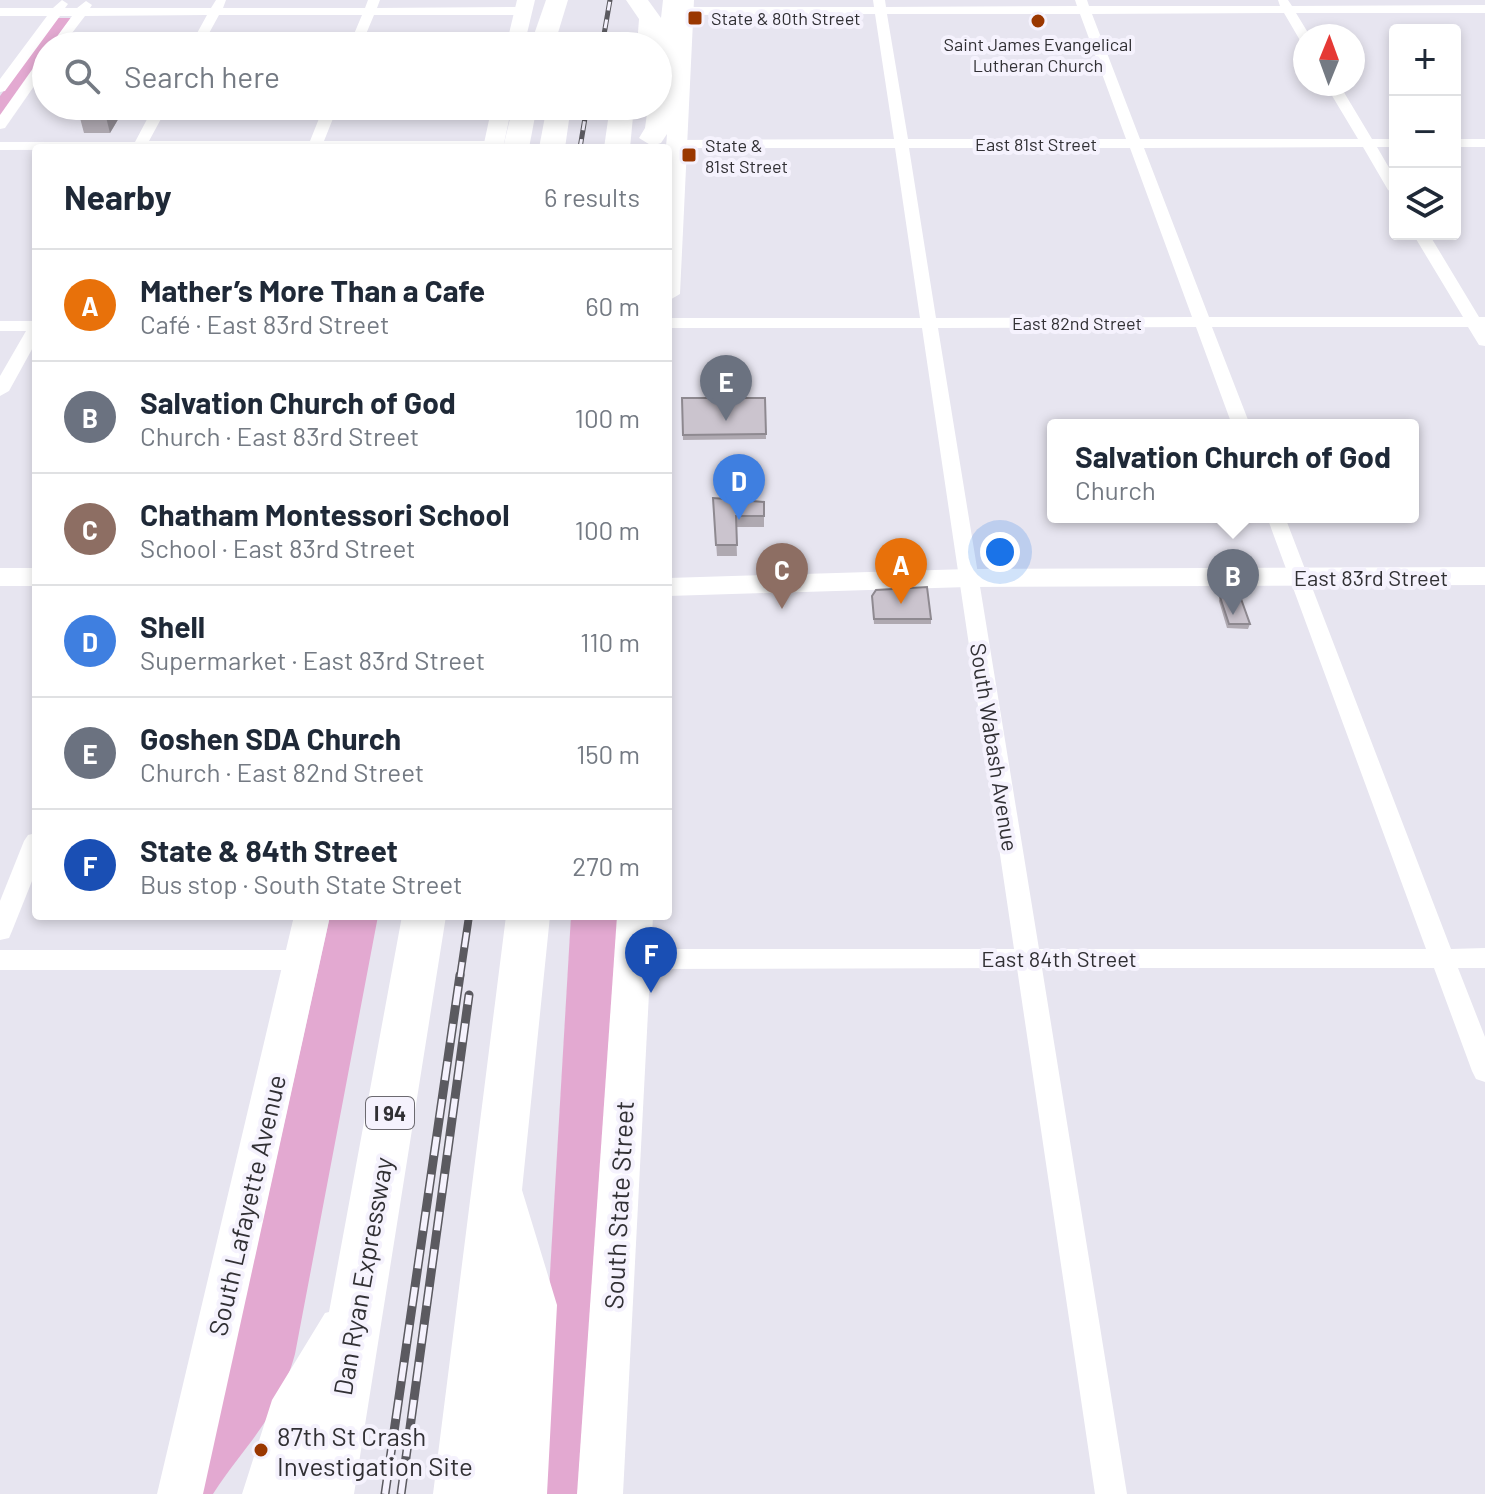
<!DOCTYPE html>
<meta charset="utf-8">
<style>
body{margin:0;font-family:Barlow,sans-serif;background:#f2f2f3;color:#1f2937}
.controls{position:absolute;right:24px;top:24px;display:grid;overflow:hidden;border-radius:8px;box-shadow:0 4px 12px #0003}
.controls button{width:72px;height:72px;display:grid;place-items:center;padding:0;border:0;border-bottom:2px solid #e0e1e3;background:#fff;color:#1f2937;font:40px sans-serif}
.compass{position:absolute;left:1293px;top:24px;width:72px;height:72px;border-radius:50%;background:#fff;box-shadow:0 4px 12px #0003;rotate:1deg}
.you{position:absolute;left:1000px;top:552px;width:28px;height:28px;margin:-20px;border:6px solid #fff;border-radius:50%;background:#1a73e8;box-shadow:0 0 0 12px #1a73e833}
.badge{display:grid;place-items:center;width:52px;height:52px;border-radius:50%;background:#9a3700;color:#fff;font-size:26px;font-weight:700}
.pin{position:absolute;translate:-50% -66px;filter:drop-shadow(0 2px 4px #0008)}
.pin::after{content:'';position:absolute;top:42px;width:28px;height:24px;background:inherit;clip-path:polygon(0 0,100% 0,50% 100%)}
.popup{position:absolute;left:1047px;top:419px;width:372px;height:104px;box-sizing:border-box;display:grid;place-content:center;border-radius:8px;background:#fff;filter:drop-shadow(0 2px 6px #0005);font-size:26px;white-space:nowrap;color:#747a83}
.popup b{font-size:30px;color:#1f2937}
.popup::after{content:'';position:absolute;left:50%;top:100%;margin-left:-16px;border:16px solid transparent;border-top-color:#fff}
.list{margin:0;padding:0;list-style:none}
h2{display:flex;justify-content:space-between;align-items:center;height:104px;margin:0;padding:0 32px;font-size:34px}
h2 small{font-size:26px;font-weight:400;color:#747a83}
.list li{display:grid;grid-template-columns:52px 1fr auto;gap:24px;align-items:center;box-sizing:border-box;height:112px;padding:0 32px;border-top:2px solid #e0e1e3}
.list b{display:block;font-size:30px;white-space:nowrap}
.list p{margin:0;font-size:26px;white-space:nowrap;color:#747a83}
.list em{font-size:26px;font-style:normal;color:#747a83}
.icon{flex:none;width:44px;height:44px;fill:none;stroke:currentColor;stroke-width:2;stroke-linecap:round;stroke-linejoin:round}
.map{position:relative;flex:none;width:1485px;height:1494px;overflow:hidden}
.search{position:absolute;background:#fff;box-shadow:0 4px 12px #0003;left:32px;top:32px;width:640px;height:88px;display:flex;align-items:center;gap:20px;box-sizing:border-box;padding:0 28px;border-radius:44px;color:#747a83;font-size:30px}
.panel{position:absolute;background:#fff;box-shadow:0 4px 12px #0003;left:32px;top:144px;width:640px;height:776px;border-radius:8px}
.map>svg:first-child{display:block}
.green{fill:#e3a9d1}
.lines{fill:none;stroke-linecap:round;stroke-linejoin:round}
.street{fill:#fff;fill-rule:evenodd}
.secondary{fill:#fff;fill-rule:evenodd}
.highway{fill:#fff;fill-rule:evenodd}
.rail-far2-casing{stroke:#5b5a60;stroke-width:5}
.rail-far1-casing{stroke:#5b5a60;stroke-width:8}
.rail-casing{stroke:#5b5a60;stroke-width:9}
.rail-far2{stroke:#f5f2fd;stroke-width:3;stroke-dasharray:9;stroke-linecap:butt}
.rail-far1{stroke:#f5f2fd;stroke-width:5;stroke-dasharray:15;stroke-linecap:butt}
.rail{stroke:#f5f2fd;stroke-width:6;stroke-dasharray:19;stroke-linecap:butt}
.wall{fill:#afa9b1}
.shaded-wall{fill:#8e8990}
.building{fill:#cbc4ce;stroke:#8e8990;stroke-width:2}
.poi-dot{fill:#9a3700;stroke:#f5f2fd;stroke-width:3}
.labels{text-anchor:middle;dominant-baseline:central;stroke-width:8;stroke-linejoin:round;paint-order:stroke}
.far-poi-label{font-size:18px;fill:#313034;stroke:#f5f2fd;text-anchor:start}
.far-street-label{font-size:18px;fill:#313034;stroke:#f5f2fd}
.shield{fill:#f5f2fd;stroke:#6c6a70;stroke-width:2}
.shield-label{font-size:20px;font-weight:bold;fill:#313034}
.street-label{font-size:22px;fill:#313034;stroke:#f5f2fd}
.near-street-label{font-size:26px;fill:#313034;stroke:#f5f2fd}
.near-poi-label{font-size:26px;fill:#313034;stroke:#f5f2fd;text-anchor:start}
</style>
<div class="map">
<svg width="1485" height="1494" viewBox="0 0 1485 1494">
<rect width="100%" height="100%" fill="#e7e5f0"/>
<!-- green -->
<g class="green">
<path d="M57,18H71L51,46H46V52L0,116V96Z"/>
<path d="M330,916H378L295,1354C276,1422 249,1439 213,1494H202Z"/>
<path d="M571,916H620L583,1494H537Z"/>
</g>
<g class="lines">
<!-- street -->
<g class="street">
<path d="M62,0L68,4L65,8H77L86,1L92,5L90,8H211L216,0H226L223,8H365L368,0H380L377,8L523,7L529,11L523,15H374L361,46H349L362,15H219L202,46H190L207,15L85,16L62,46H50L72,16H60L5,91L0,92V79L47,16H0V8H53Z"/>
<path d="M873,0H885L886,7L1077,6L1075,0H1087L1089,6H1280L1278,0H1288L1292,6L1485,5V13H1296L1310,36H1305V43L1301,42L1284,13L1092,14L1140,139H1358L1325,84H1339L1372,139H1395V147H1377L1395,178V194L1388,190L1363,147L1144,148L1209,317H1463L1413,234H1429L1479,317H1485V346L1479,345L1468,327H1212L1250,425H1232L1196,327L938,328L1039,949H1426L1267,517H1285L1451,949L1485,948V968H1458L1485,1037V1082L1476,1079L1472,1071L1434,968H1042L1127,1494H1095L1017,968L632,969L623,966L620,959L623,952L632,949H1014L922,328H668V318H920L895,148H677L670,144L677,140L894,139L875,14L684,15L678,11L684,7H874ZM887,14H1080L1126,139H908ZM909,148H1130L1192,317L936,318Z"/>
<path d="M46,56V69L5,128L0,129V115L41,57Z"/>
<path d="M154,106H168L149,141H310L324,106H338L324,141H494L501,145L499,148L0,150V142H135Z"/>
<rect x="1455" y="139" width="30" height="8"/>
<path d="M0,321H36V342L9,391L0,396V376L26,331H0Z"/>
<path d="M36,833V871L12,931L9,938L0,940V901L24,841L28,835Z"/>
<path d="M0,950H302L311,953L314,960L311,967L302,970H0Z"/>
</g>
<!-- secondary -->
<g class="secondary">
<path d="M517,0H535L524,46H506Z"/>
<path d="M676,0H694L680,294L668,301L666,148Z"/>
<path d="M492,106H512L503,148H483Z"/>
<path d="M1485,567V585L968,587L668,596V578L968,569Z"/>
<rect x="0" y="568" width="36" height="18"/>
<path d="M294,916H330L203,1494H157Z"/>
<path d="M617,916H653L623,1494H577Z"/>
</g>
<!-- highway -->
<g class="highway">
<path d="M546,0H568L554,46H530Z"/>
<path d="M626,0H648L661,18L663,0H685L671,128L661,143L652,146L639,138L645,128L648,106H658V46H637L639,19Z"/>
<path d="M513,106H537L529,148H503Z"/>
<path d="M547,106H571L565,148H539Z"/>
<path d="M610,106H634L630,148H604Z"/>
<path d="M402,916H446L354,1494H242L272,1400L325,1313L329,1312Z"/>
<path d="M506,916H550L522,1190L557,1305L547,1494H433Z"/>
</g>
<!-- rail-far2 casing -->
<g class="rail-far2-casing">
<g id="rail-far2">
<path d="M602,46L610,0"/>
<path d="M580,148L587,106"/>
</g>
</g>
<!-- rail-far1 casing -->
<g class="rail-far1-casing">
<path id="rail-far1" d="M460,977L469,916"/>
</g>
<!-- rail casing -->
<g class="rail-casing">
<g id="rail">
<path d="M385,1494L460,975"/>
<path d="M401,1494L469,995"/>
</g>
</g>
<!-- rail-far2 -->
<use href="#rail-far2" class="rail-far2"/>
<!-- rail-far1 -->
<use href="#rail-far1" class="rail-far1"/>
<!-- rail -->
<use href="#rail" class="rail"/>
</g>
<!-- wall -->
<g class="wall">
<path d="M87,106H122L123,111L110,133H84L80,118Z"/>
<path d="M682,398H765L766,439L683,440Z"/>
<path d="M713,498L764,516V527H736L737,556H717Z"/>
<path d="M872,596L931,619V624H874Z"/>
<path d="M1220,597L1250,624L1248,629L1227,628L1219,601Z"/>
</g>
<!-- shaded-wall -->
<path class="shaded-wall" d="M113,106H122L123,111L110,133L106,117Z"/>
<!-- building -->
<g class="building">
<path d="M87,106H113L106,117L80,118Z"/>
<path d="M682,398H765L766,434L683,435Z"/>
<path d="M713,498L764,502V516H736L737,545H716Z"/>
<path d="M927,587L931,619H874L872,596L876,590Z"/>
<path d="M1240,596L1250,624H1229L1220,597Z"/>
</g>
<!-- markers -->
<g class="poi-dot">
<rect x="687" y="10" width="16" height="16" rx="4"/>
<circle cx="1038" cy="21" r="8"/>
<rect x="681" y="147" width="16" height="16" rx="4"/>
<circle cx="261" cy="1450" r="8"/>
</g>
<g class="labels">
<!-- far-poi labels -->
<g class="far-poi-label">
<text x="711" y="18">State &amp; 80th Street</text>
<text x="1038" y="44" text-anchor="middle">Saint James Evangelical<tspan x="1038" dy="21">Lutheran Church</tspan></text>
<text x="705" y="145">State &amp;<tspan x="705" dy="21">81st Street</tspan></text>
</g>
<!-- far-street labels -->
<g class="far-street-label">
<text x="1036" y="144">East 81st Street</text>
<text x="1077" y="323">East 82nd Street</text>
</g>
<!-- shield labels -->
<rect class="shield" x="366" y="1097" width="48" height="32" rx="6"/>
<g class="shield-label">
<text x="390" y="1113">I 94</text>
</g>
<!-- street labels -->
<g class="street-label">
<text x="1371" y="577">East 83rd Street</text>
<text transform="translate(995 747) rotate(81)">South Wabash Avenue</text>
<text x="1059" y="958">East 84th Street</text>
</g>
<!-- near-street labels -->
<g class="near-street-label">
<text transform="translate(246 1205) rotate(-77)">South Lafayette Avenue</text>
<text transform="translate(618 1205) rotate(-87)">South State Street</text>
<text transform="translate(362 1276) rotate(-80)">Dan Ryan Expressway</text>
</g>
<!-- near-poi labels -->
<g class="near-poi-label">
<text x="277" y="1435">87th St Crash<tspan x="277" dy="30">Investigation Site</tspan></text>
</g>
</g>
</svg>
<div class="controls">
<button>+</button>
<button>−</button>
<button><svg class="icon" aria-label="layers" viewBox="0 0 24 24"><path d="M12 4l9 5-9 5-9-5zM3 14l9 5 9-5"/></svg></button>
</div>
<svg class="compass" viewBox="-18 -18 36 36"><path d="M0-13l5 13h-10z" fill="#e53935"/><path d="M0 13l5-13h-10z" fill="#747a83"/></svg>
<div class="you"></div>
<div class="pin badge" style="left:901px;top:604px;background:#e8710a">A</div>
<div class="pin badge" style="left:1233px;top:615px;background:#6b7280">B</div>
<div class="popup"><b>Salvation Church of God</b>Church</div>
<div class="pin badge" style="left:782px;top:609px;background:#8d6e63">C</div>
<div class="pin badge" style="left:739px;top:520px;background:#3f7fe0">D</div>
<div class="pin badge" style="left:726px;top:421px;background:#6b7280">E</div>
<div class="pin badge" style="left:651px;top:993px;background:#1a4fb4">F</div>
<div class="search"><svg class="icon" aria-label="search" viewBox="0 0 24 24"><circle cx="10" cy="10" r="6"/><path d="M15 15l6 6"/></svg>Search here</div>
<section class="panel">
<h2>Nearby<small>6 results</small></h2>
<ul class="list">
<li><span class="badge" style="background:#e8710a">A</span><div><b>Mather’s More Than a Cafe</b><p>Café · East 83rd Street</p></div><em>60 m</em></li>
<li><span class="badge" style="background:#6b7280">B</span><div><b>Salvation Church of God</b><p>Church · East 83rd Street</p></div><em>100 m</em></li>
<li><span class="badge" style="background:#8d6e63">C</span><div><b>Chatham Montessori School</b><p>School · East 83rd Street</p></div><em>100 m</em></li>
<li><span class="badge" style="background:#3f7fe0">D</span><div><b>Shell</b><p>Supermarket · East 83rd Street</p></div><em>110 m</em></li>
<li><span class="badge" style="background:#6b7280">E</span><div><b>Goshen SDA Church</b><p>Church · East 82nd Street</p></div><em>150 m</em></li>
<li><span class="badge" style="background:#1a4fb4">F</span><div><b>State &amp; 84th Street</b><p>Bus stop · South State Street</p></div><em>270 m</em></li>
</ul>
</section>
</div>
